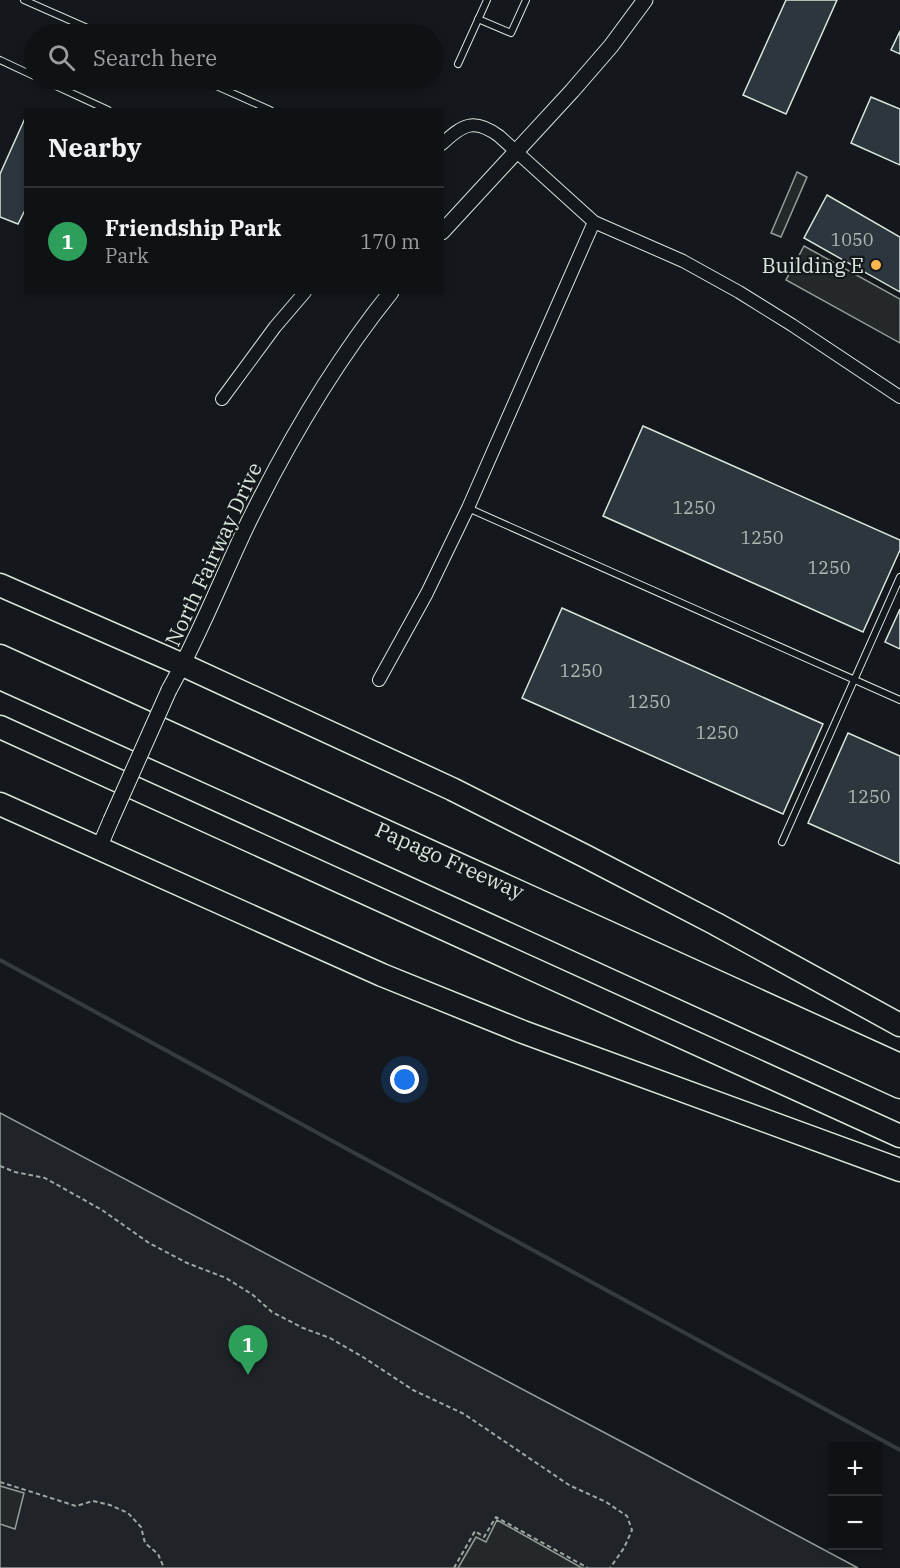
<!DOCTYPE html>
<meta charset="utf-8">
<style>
body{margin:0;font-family:"IBM Plex Serif",serif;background:#1d2022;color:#f1f3f6}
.controls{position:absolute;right:18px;bottom:18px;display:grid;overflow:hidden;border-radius:0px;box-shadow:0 3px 9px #0003}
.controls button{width:54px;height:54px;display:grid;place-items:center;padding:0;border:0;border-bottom:2px solid #2f3234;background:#0f1215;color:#f1f3f6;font:30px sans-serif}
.you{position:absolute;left:405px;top:1080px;width:21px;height:21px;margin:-15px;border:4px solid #fff;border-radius:50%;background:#1a73e8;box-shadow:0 0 0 9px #1a73e833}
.badge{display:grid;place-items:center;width:39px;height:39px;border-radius:50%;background:#ffb74d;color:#fff;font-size:20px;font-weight:700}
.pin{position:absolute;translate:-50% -50px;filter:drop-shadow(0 2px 3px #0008)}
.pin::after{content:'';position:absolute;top:32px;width:21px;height:18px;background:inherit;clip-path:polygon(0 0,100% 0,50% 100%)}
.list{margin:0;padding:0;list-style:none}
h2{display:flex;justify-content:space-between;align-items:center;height:78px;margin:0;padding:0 24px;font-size:26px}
h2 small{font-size:20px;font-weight:400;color:#9b9ea0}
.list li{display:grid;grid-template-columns:39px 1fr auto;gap:18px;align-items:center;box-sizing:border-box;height:108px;padding:0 24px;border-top:2px solid #2f3234}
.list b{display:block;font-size:22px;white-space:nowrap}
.list p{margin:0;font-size:20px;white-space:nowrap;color:#9b9ea0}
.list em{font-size:20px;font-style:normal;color:#9b9ea0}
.icon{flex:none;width:33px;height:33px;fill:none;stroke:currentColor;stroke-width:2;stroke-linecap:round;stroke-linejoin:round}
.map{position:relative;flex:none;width:900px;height:1568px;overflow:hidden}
.search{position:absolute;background:#0f1215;box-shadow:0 3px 9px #0003;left:24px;top:24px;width:420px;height:66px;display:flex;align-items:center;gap:15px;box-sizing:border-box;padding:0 21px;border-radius:33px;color:#9b9ea0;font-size:22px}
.panel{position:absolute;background:#0f1215;box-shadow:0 3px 9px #0003;left:24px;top:108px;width:420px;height:186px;border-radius:0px}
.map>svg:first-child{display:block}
.green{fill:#202428;stroke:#939e99;stroke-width:1.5}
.parking{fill:#24282b;stroke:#939e99;stroke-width:1.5}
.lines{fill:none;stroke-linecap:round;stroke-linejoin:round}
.stream{stroke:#363b3e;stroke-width:4}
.building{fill:#2c363c;stroke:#d8e6dc;stroke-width:1.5}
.service-casing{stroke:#d8e6dc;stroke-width:8}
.minor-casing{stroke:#d8e6dc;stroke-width:14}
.tertiary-casing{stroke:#d8e6dc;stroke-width:17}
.motorway-casing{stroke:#d8e6dc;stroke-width:25}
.path{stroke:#9da8a2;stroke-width:2;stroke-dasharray:4.5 3;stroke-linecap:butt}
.service{stroke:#14181c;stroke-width:6}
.minor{stroke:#14181c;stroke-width:12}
.tertiary{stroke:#14181c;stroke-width:15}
.motorway{stroke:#14181c;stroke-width:22}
.tertiary-bridge-casing{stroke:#d8e6dc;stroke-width:17;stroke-linecap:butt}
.tertiary-bridge{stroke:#14181c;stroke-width:15}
.poi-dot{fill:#ffb74d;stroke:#14181c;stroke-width:2}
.labels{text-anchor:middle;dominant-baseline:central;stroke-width:4.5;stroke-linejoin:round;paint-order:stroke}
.number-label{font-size:18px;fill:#adbab4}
.poi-label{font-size:21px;fill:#d8e6dc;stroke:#14181c;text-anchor:end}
.street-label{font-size:21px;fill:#d8e6dc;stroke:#14181c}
</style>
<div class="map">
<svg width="900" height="1568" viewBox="0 0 900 1568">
<rect width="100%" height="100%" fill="#14181c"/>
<!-- green -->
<path class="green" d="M0,1113L643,1453L858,1568H0Z"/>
<!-- parking -->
<g class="parking">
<path d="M797,172L807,177L781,237L771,233Z"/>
<path d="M804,246L900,299V343L786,280Z"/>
<path d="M0,1486L24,1493L15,1529L0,1524Z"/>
<path d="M497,1520L582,1568H458L476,1537L486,1542Z"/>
</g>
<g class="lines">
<!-- stream -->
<path class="stream" d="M0,960L900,1450"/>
</g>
<!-- building -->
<g class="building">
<path d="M786,0H837L786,114L743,95Z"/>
<path d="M900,31V54L891,50Z"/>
<path d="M871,97L900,109V165L851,143Z"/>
<path d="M26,116V208L18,224L0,217V174Z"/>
<path d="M827,195L900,237V292L804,238Z"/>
<path d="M643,426L900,540V550L863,632L603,516Z"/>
<path d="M562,608L823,724L783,814L522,698Z"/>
<path d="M900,609V649L885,642Z"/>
<path d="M848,733L900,756V864L808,823Z"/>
</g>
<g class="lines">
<!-- service casing -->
<g class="service-casing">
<g id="service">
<path d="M24,0L101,34"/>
<path d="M478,19L511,33L526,0"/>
<path d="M0,60L34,76"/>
<path d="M458,64L487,0"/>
<path d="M43,80L108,110"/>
<path d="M203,80L270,110"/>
<path d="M468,508L900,700"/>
<path d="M782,842L900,577"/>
</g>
</g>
<!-- minor casing -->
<g class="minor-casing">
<g id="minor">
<path d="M442,144C463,124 474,118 499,136L594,222L683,261L739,292L792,325L900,397"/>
<path d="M222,399L275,327L305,292"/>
<path d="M379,680L427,593L468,508L594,222"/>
</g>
</g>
<!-- tertiary casing -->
<g class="tertiary-casing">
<g id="tertiary">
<path d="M442,232L572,91L611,46L645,0"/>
<path d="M169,690C200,635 222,577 249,521C289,440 334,363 391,292"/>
<path d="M99,848L111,820"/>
</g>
</g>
<!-- motorway casing -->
<g class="motorway-casing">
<g id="motorway">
<path d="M0,585L183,665L452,789L585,856L716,924L900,1025"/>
<path d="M0,656L900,1065"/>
<path d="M0,678L293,810L900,1087"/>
<path d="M0,727L900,1136"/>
<path d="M0,804L382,975L523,1032L900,1170"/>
</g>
</g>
<!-- path -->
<g class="path">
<path d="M0,1166L15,1172L45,1178L102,1210L149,1243L187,1263L226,1278L253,1295L272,1312L303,1328L330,1338L363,1357L413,1390L464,1414L569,1485L606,1502L627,1516L632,1530L624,1548L610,1568"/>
<path d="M0,1482L76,1506L93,1501L110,1505L128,1513L141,1527L145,1543L158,1554L164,1568"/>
<path d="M454,1568L475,1531L484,1537L496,1517L588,1568"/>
</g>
<!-- service -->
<use href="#service" class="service"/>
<!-- minor -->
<use href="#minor" class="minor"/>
<!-- tertiary -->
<use href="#tertiary" class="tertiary"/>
<!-- motorway -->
<use href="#motorway" class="motorway"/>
<!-- tertiary-bridge casing -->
<g class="tertiary-bridge-casing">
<path id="tertiary-bridge" d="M111,820L169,690"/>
</g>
<!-- tertiary-bridge -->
<use href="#tertiary-bridge" class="tertiary-bridge"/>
</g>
<!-- markers -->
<circle class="poi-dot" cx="876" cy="265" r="6"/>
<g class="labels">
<!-- number labels -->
<g class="number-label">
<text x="852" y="239">1050</text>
<text x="694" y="507">1250</text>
<text x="762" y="537">1250</text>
<text x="829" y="567">1250</text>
<text x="581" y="670">1250</text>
<text x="649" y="701">1250</text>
<text x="717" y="732">1250</text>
<text x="869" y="796">1250</text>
</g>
<!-- poi labels -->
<g class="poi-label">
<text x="864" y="265">Building E</text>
</g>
<!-- street labels -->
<g class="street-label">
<text transform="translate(213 554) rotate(-65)">North Fairway Drive</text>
<text transform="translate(450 860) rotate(24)">Papago Freeway</text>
</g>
</g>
</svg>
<div class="controls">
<button>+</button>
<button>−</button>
</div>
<div class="you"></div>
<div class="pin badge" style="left:248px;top:1375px;background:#2e9e5b">1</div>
<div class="search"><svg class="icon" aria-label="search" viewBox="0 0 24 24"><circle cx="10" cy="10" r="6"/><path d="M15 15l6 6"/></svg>Search here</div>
<section class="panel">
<h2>Nearby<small></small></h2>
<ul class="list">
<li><span class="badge" style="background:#2e9e5b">1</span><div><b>Friendship Park</b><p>Park</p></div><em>170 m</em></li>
</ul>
</section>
</div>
